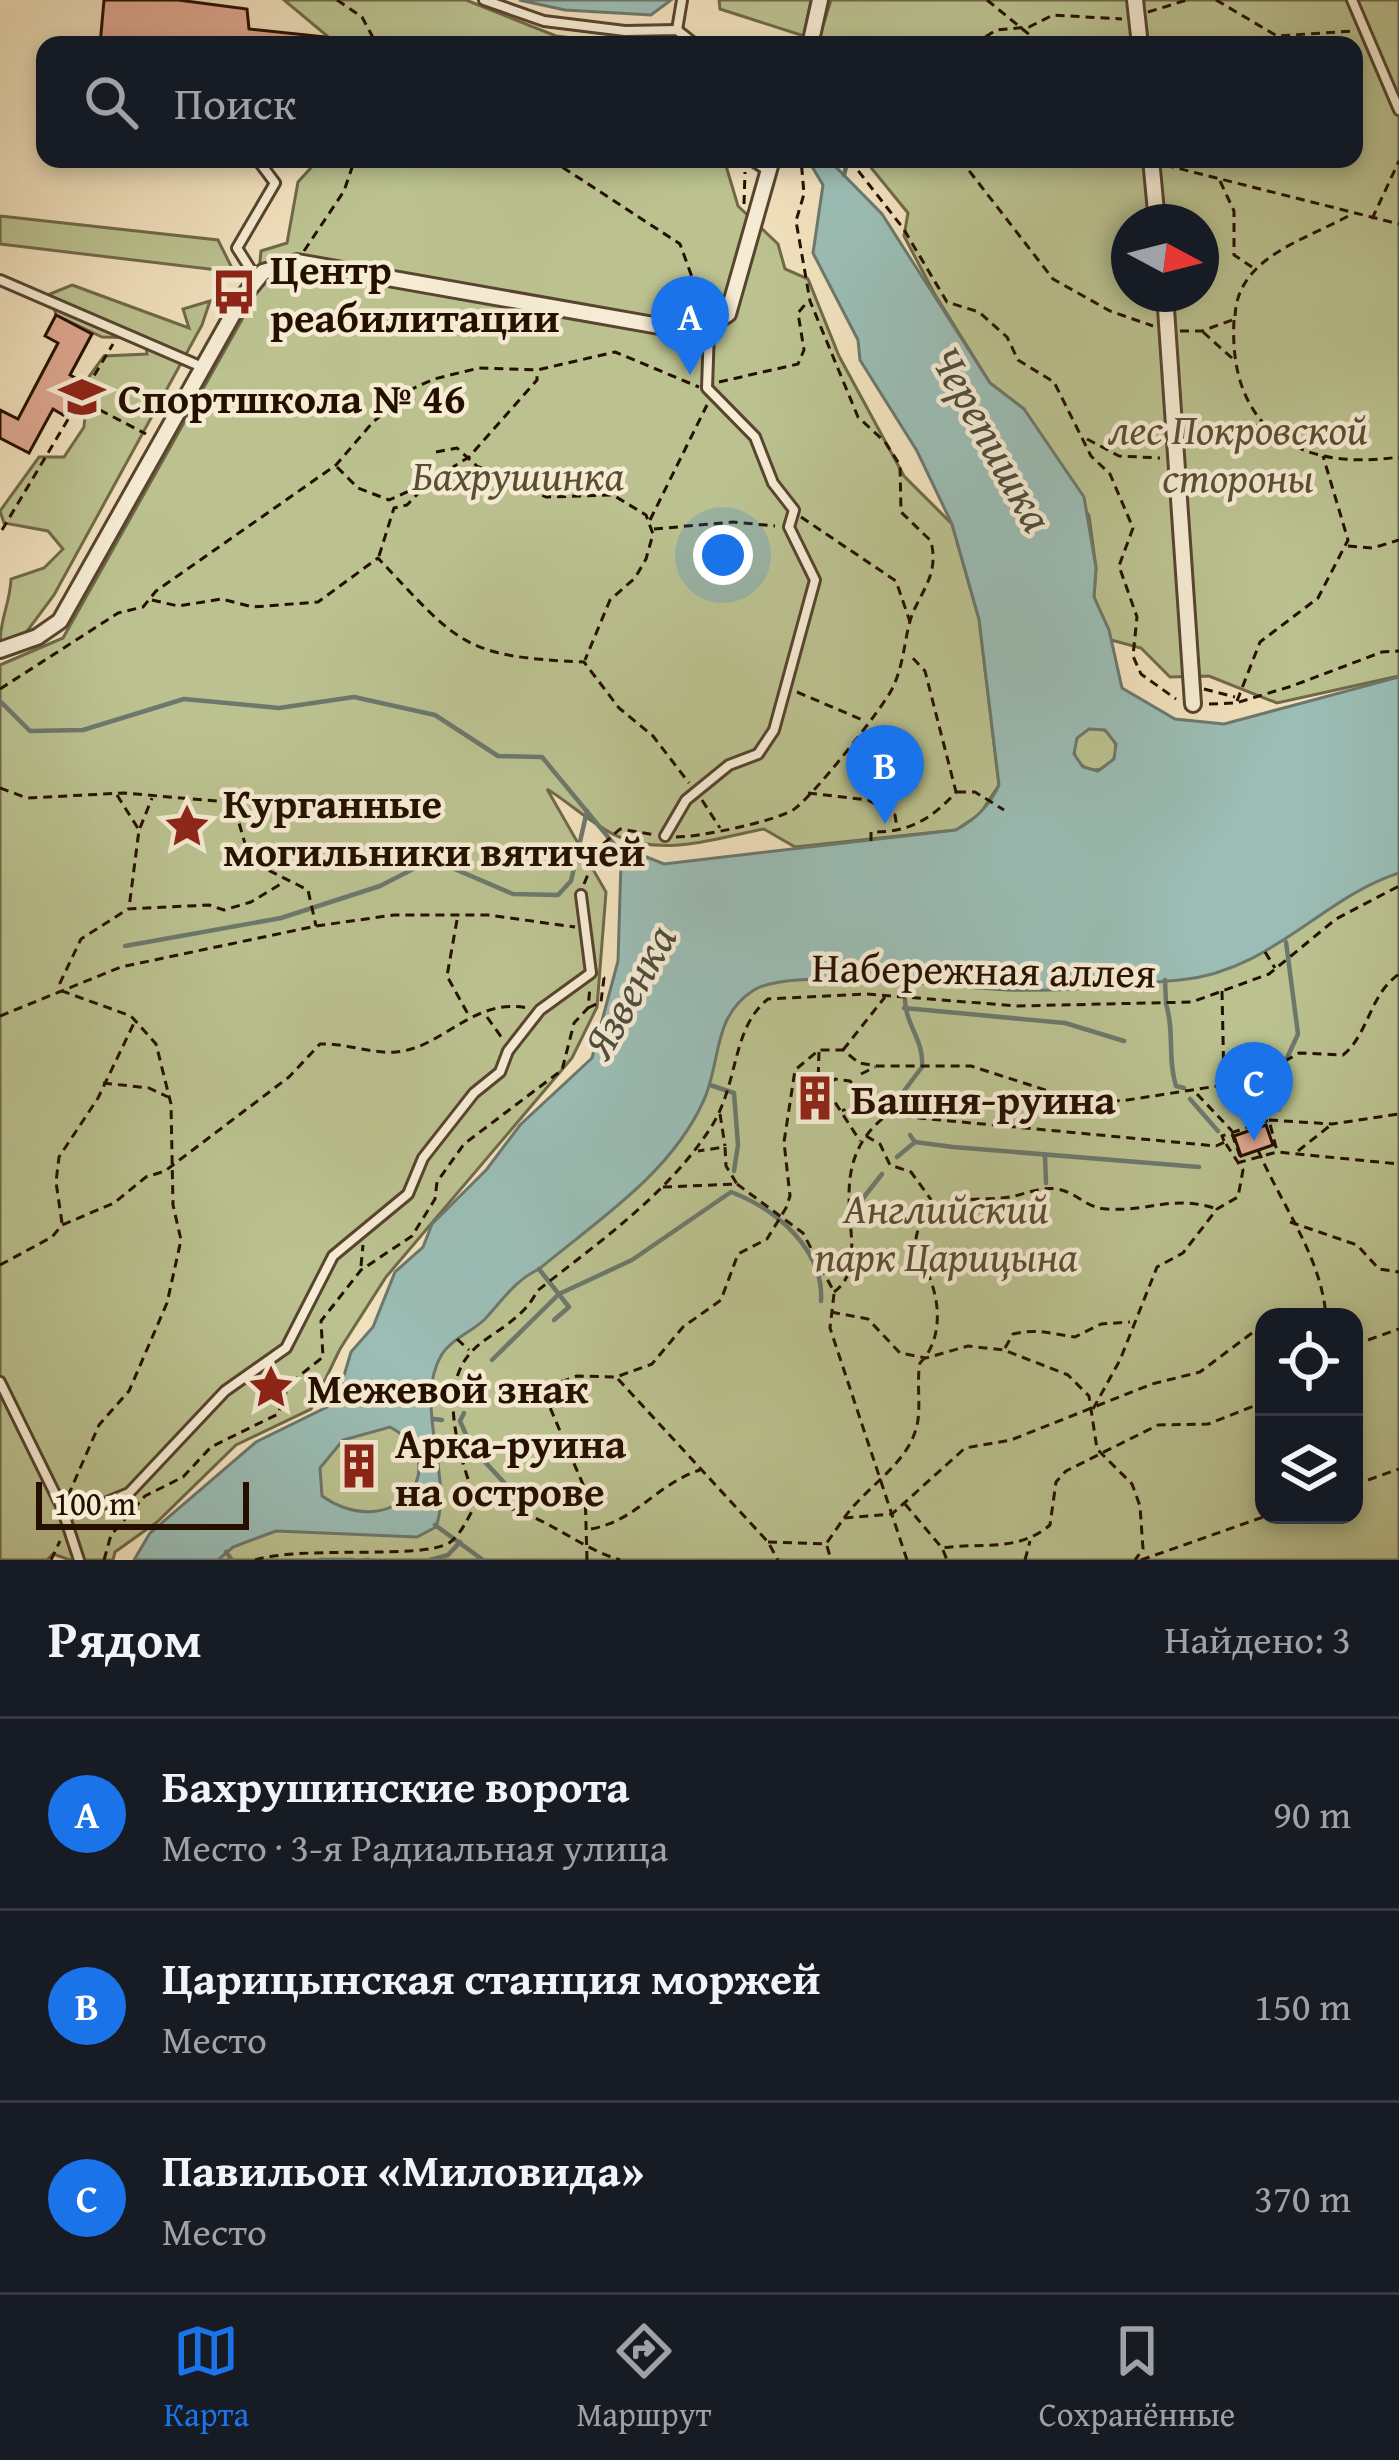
<!DOCTYPE html>
<html lang="ru">
<meta charset="utf-8">
<style>
body{margin:0;font-family:"Gentium Book Plus",serif;background:#20242c;color:#f1f3f6}
.controls{position:absolute;right:36px;bottom:36px;display:grid;overflow:hidden;border-radius:24px;box-shadow:0 6px 18px #0003}
.controls button{width:108px;height:108px;display:grid;place-items:center;padding:0;border:0;border-bottom:3px solid #363941;background:#171b24;color:#f1f3f6;font:60px sans-serif}
.compass{position:absolute;left:1111px;top:204px;width:108px;height:108px;border-radius:50%;background:#171b24;box-shadow:0 6px 18px #0003;rotate:97deg}
.scale{position:absolute;left:36px;bottom:30px;width:213px;box-sizing:border-box;padding-left:12px;border:6px solid #251000;border-top:0;font-size:33px;line-height:42px;white-space:nowrap;color:#251000;-webkit-text-stroke:9px #f6ecd4;paint-order:stroke}
.you{position:absolute;left:723px;top:555px;width:42px;height:42px;margin:-30px;border:9px solid #fff;border-radius:50%;background:#1a73e8;box-shadow:0 0 0 18px #1a73e833}
.badge{display:grid;place-items:center;width:78px;height:78px;border-radius:50%;background:#1a73e8;color:#fff;font-size:39px;font-weight:700}
.pin{position:absolute;translate:-50% -99px;filter:drop-shadow(0 3px 6px #0008)}
.pin::after{content:'';position:absolute;top:63px;width:42px;height:36px;background:inherit;clip-path:polygon(0 0,100% 0,50% 100%)}
.list{margin:0;padding:0;list-style:none}
h2{display:flex;justify-content:space-between;align-items:center;height:156px;margin:0;padding:0 48px;font-size:51px}
h2 small{font-size:39px;font-weight:400;color:#9ea1a6}
.list li{display:grid;grid-template-columns:78px 1fr auto;gap:36px;align-items:center;box-sizing:border-box;height:192px;padding:0 48px;border-top:3px solid #363941}
.list b{display:block;font-size:45px;white-space:nowrap}
.list p{margin:0;font-size:39px;white-space:nowrap;color:#9ea1a6}
.list em{font-size:39px;font-style:normal;color:#9ea1a6}
.icon{flex:none;width:66px;height:66px;fill:none;stroke:currentColor;stroke-width:2;stroke-linecap:round;stroke-linejoin:round}
.map{position:relative;flex:none;width:1399px;height:1560px;overflow:hidden}
.search{position:absolute;background:#171b24;box-shadow:0 6px 18px #0003;left:36px;right:36px;top:36px;height:132px;display:flex;align-items:center;gap:30px;box-sizing:border-box;padding:0 42px;border-radius:24px;color:#9ea1a6;font-size:45px}
.sheet{height:732px;background:#171b24}
nav{display:flex;justify-content:space-around;align-items:center;box-sizing:border-box;height:168px;border-top:3px solid #363941;background:#171b24;font-size:33px;color:#9ea1a6}
nav a{display:grid;justify-items:center;gap:6px}
nav .on{color:#1a73e8}
.map>svg:first-child{display:block}
.green{fill:#bbc290;stroke:#706948;stroke-width:3;fill-rule:evenodd}
.water{fill:#9bbdb5;stroke:#6c786d;stroke-width:3;fill-rule:evenodd}
.lines{fill:none;stroke-linecap:round;stroke-linejoin:round}
.stream{stroke:#6c786d;stroke-width:4.5}
.building{fill:#e0a992;stroke:#251000;stroke-width:3}
.lane-casing{stroke:#58442f;stroke-width:14}
.street-casing{stroke:#58442f;stroke-width:20}
.path{stroke:#251000;stroke-width:3;stroke-dasharray:9 6;stroke-linecap:butt}
.lane{stroke:#f6ecd4;stroke-width:8}
.street{stroke:#f6ecd4;stroke-width:14}
.labels{text-anchor:middle;dominant-baseline:central;stroke-width:9;stroke-linejoin:round;paint-order:stroke}
.poi-label{font-size:42px;font-weight:bold;fill:#251000;stroke:#f6ecd4;text-anchor:start}
.park-label{font-size:42px;font-style:italic;fill:#5a4e32;stroke:#f6ecd4}
.street-label{font-size:42px;fill:#251000;stroke:#f6ecd4}
.water-label{font-size:45px;font-style:italic;fill:#4e4d3f;stroke:#f6ecd4}
</style>
<div class="map">
<svg width="1399" height="1560" viewBox="0 0 1399 1560">
<rect width="100%" height="100%" fill="#f1e1bd"/>
<filter id="stains"><feTurbulence type="fractalNoise" baseFrequency=".00167" numOctaves="4"/><feColorMatrix values="0 0 0 0 .2 0 0 0 0 .09 0 0 0 0 .02 0 0 0 .5 -.17"/></filter>
<radialGradient id="worn" r=".72"><stop offset=".6" stop-color="#630" stop-opacity="0"/><stop offset="1" stop-color="#630" stop-opacity=".3"/></radialGradient>
<!-- green -->
<g class="green">
<path d="M284,0H466L556,36L613,43L664,36L669,45H338Z"/>
<path d="M719,0H811L804,36L720,9Z"/>
<path d="M831,0H1399V676L1277,703L1209,676L1170,677L1141,648L1111,640L1094,597L1096,568L1089,516L1024,409L990,383L934,293L904,236L908,213L864,159H1354V45H817ZM1129,222H1201V294H1129Z"/>
<path d="M319,159H724L738,206L778,244L785,269L808,279L839,356L904,476L952,524L979,619L999,785L980,814L956,830L795,847L764,829C715,838 666,857 617,836C593,825 570,803 547,789L606,892L597,1007L572,1058L386,1277L340,1349L311,1409L236,1445L157,1522L115,1552L113,1560H70L53,1554L47,1560H0V665L63,638L249,307L257,291L261,251L287,243L298,182Z"/>
<path d="M0,216L218,240L234,272L0,244Z"/>
<path d="M72,285L189,328L183,309L210,301L202,325L54,595L22,638L0,644C0,618 10,604 11,579L44,568L63,549L48,531L4,523L0,511L39,457H64L84,427L88,378L104,356L147,354L145,338L102,337L56,315L50,294Z"/>
<circle cx="1095" cy="749" r="21"/>
<path d="M1399,782V1560H188L354,1422L675,980ZM1264,1317H1354V1515H1264Z"/>
</g>
<!-- water -->
<g class="water">
<path d="M519,0H671L651,15L565,10Z"/>
<path d="M815,159H828L882,214L990,383L1024,409L1084,497L1096,568L1094,597L1109,630L1122,688L1175,719L1224,724L1399,677V873C1321,898 1272,971 1180,980C1123,985 1064,992 1007,990C956,988 792,966 754,990C711,1017 722,1062 703,1102C670,1174 598,1220 539,1269C514,1281 503,1300 485,1319C472,1332 453,1338 442,1354C412,1403 454,1477 436,1527L417,1537L276,1531L233,1547L218,1560H134L150,1533L256,1442L329,1406L338,1396L351,1352L373,1327L395,1272L423,1247L432,1224L487,1169L520,1125L592,1058L618,961L621,863L642,855L664,864L956,830C975,820 990,805 999,785L979,619L952,524L917,451L860,360L858,340L813,253L823,185L810,163ZM1089,729L1105,730L1116,744L1114,759L1098,771L1083,767L1074,754L1077,738ZM390,1427C458,1464 394,1546 322,1496L320,1468L343,1440Z"/>
</g>
<g class="lines">
<!-- stream -->
<g class="stream">
<path d="M844,175L848,159"/>
<path d="M0,701L30,731L83,730L184,699L279,708L354,697L435,715L498,756L542,757L627,860"/>
<path d="M1286,942L1298,1034L1287,1058"/>
<path d="M125,946L281,918L380,886L419,866L443,864L513,894L558,895L571,881L587,811"/>
<path d="M1165,980L1166,1003"/>
<path d="M905,997C904,1023 924,1040 922,1065"/>
<path d="M905,997L906,983"/>
<path d="M1166,1004C1175,1033 1167,1057 1176,1086L1184,1088"/>
<path d="M904,1008L1065,1023L1124,1041"/>
<path d="M710,1085L734,1093L738,1145L734,1171"/>
<path d="M904,1091L922,1067"/>
<path d="M1190,1099L1218,1131"/>
<path d="M1279,1109L1286,1059"/>
<path d="M910,1135L915,1142L953,1147L1199,1167"/>
<path d="M1045,1156L1046,1183"/>
<path d="M897,1157L915,1142"/>
<path d="M853,1211L882,1174"/>
<path d="M539,1269L569,1307L554,1320"/>
<path d="M492,1360L559,1294L632,1260L731,1192C776,1209 824,1249 821,1301"/>
<path d="M464,1413L460,1421L472,1448L524,1504"/>
<path d="M434,1419L442,1420"/>
<path d="M435,1525L483,1560"/>
<path d="M226,1552L232,1560"/>
<path d="M320,1560H353"/>
<path d="M365,1560H369"/>
<path d="M430,1560L448,1555L460,1542"/>
</g>
</g>
<!-- building -->
<g class="building">
<path d="M104,0H178L247,9L249,29L326,37L325,45H100Z"/>
<path d="M56,315L92,334L70,375L81,381L63,415L53,409L29,453L0,438V410L18,419L58,343L45,336Z"/>
<path d="M1266,1125L1273,1145L1241,1156L1234,1136Z"/>
</g>
<g class="lines">
<!-- lane casing -->
<g class="lane-casing">
<g id="lane">
<path d="M484,0L544,21L625,31L677,30L696,45"/>
<path d="M1352,0L1399,110"/>
<path d="M677,30L682,0"/>
<path d="M750,159L767,170"/>
<path d="M256,278L237,248L275,183L257,159"/>
<path d="M0,280L202,367"/>
<path d="M665,836L686,800L729,765L758,754L774,730L815,580L789,527L794,510L773,483L755,437L707,388L709,329"/>
<path d="M0,1382L62,1508L79,1560"/>
<path d="M64,1514L71,1506H98L129,1493L225,1391L286,1348L333,1256L408,1194L423,1158L474,1093L500,1072L508,1051L540,1010L591,973L581,895"/>
</g>
</g>
<!-- street casing -->
<g class="street-casing">
<g id="street">
<path d="M1135,0L1140,45"/>
<path d="M810,45L820,0"/>
<path d="M1151,159L1157,222"/>
<path d="M1165,294L1193,704"/>
<path d="M0,650L37,637L60,621L242,298L263,272L297,262L699,333L728,314L772,159"/>
</g>
</g>
<!-- path -->
<g class="path">
<path d="M337,0L362,17L377,45"/>
<path d="M987,0L1042,45"/>
<path d="M1216,0L1277,36L1352,31"/>
<path d="M1148,12L1187,0"/>
<path d="M973,45L996,30L1029,27L1053,15L1122,19"/>
<path d="M550,159L680,244L704,310"/>
<path d="M849,159L903,228L947,302L979,312L1007,337L1018,360L1054,382L1091,456L1110,474L1133,528L1119,566L1137,617L1133,656L1141,674L1176,699"/>
<path d="M960,159L1053,279L1110,311L1153,326"/>
<path d="M1165,165L1399,224"/>
<path d="M1220,181L1234,211V255L1252,267"/>
<path d="M744,204L745,172"/>
<path d="M1372,219L1399,161"/>
<path d="M304,251L344,191L355,159"/>
<path d="M1234,320C1228,428 1297,472 1399,457"/>
<path d="M1180,331H1202L1235,319C1235,257 1306,240 1352,214"/>
<path d="M1203,332L1232,358"/>
<path d="M719,382L798,364L804,350L798,313L808,301"/>
<path d="M73,396L146,434"/>
<path d="M1190,423L1227,432L1261,425"/>
<path d="M1087,439L1119,456L1160,458"/>
<path d="M436,452L457,448L477,466L546,497L613,495L646,515L653,534L646,559L635,578L610,600L585,660"/>
<path d="M337,467L358,488L389,500L427,483"/>
<path d="M801,517L896,581L910,622"/>
<path d="M650,520L707,405"/>
<path d="M654,529L733,522L775,526"/>
<path d="M2,530L113,344"/>
<path d="M1348,546L1373,548L1399,540"/>
<path d="M379,556L394,508L407,505L429,482L469,457L537,380V372"/>
<path d="M152,600L178,606L222,599L253,607L318,602L378,558C459,644 463,657 584,662L619,708L653,736L689,783"/>
<path d="M0,689L118,613L143,607L156,591L336,465L373,422L414,388L434,379L479,368L537,370L615,352L699,387"/>
<path d="M1204,689L1235,697"/>
<path d="M797,692L865,721"/>
<path d="M1237,701L1260,642L1318,598L1348,540L1323,456"/>
<path d="M1209,704L1236,703L1292,686L1382,652L1399,651"/>
<path d="M0,788L27,798L124,793L227,802L235,809L250,861L308,890L316,926"/>
<path d="M957,792H975L1004,810"/>
<path d="M808,793L868,800L895,815L897,828"/>
<path d="M117,795L139,830L129,908"/>
<path d="M702,800L720,828"/>
<path d="M140,828L152,798"/>
<path d="M676,837C700,837 772,822 793,810C810,800 883,708 892,689C906,661 904,632 914,610C926,585 938,571 931,541L901,512L900,465L885,442L858,417L810,301L796,221L804,194L801,159"/>
<path d="M871,841V832C908,833 932,819 956,792L925,671L909,654"/>
<path d="M584,884L599,848L620,829L655,835"/>
<path d="M457,920L447,976L469,1016"/>
<path d="M1265,952L1275,968"/>
<path d="M1222,991L1224,1083"/>
<path d="M588,1008L601,1002L604,978L599,976"/>
<path d="M0,1016L121,967L316,926L394,915H488L575,927"/>
<path d="M487,1017L502,1038"/>
<path d="M843,1050L885,997"/>
<path d="M819,1052L818,1082L823,1086"/>
<path d="M861,1074L875,1067"/>
<path d="M103,1083L149,1088L168,1097"/>
<path d="M827,1090L860,1141"/>
<path d="M819,1093L835,1079L850,1081L859,1092L857,1103L842,1111"/>
<path d="M1197,1094L1232,1131"/>
<path d="M720,1114L725,1146"/>
<path d="M1269,1120L1332,1124L1399,1114"/>
<path d="M1261,1121L1268,1071"/>
<path d="M1232,1134L1241,1159"/>
<path d="M866,1136L880,1144L890,1165L911,1172L935,1205"/>
<path d="M1224,1141L1222,1136L1269,1120L1277,1151"/>
<path d="M1258,1150C1282,1206 1322,1258 1326,1317"/>
<path d="M1298,1151L1332,1124"/>
<path d="M1237,1163L1277,1152L1399,1164"/>
<path d="M737,1184L803,1233L833,1290"/>
<path d="M663,1187L737,1184L726,1166L725,1147L698,1151"/>
<path d="M1290,1222L1357,1245L1379,1269L1399,1272"/>
<path d="M62,1223L56,1182L59,1157L98,1098L135,1021"/>
<path d="M0,1265L52,1237L62,1225L114,1203L146,1177L165,1171L289,1077L320,1044C346,1043 371,1054 396,1052C443,1048 473,997 528,1008"/>
<path d="M361,1266L363,1245"/>
<path d="M834,1292C881,1258 811,1173 887,1115L1216,1146L1225,1142"/>
<path d="M834,1294L830,1328L907,1560"/>
<path d="M831,1312L868,1319L900,1353L926,1358L968,1346L1004,1350L1068,1375L1089,1396L1097,1449L1132,1484L1140,1506L1143,1549L1135,1560"/>
<path d="M457,1339L469,1350"/>
<path d="M1354,1345L1399,1329"/>
<path d="M1005,1348L1013,1334C1038,1328 1051,1334 1075,1337L1101,1324L1130,1322"/>
<path d="M618,1379L768,1542L778,1560"/>
<path d="M1093,1409L1120,1360L1157,1267L1183,1253L1217,1209L1238,1197L1243,1170L1226,1144"/>
<path d="M1354,1485L1399,1469"/>
<path d="M68,1496L99,1425L129,1391L167,1303L181,1240L173,1205L171,1104L156,1044L131,1016L62,991L60,983L81,939L128,909L209,905L224,910L251,902L284,882"/>
<path d="M905,1504L942,1548C980,1542 1017,1553 1050,1525L1056,1482L1066,1471L1158,1425L1208,1424L1264,1402"/>
<path d="M478,1505C534,1503 570,1545 620,1560"/>
<path d="M844,1518C866,1487 906,1465 916,1429C922,1410 916,1384 920,1363C948,1335 939,1281 915,1254C914,1194 961,1201 1002,1198C1021,1197 1037,1186 1057,1189C1077,1192 1085,1208 1107,1209C1150,1212 1172,1194 1217,1209"/>
<path d="M591,1529C638,1520 655,1485 700,1470"/>
<path d="M768,1542L826,1544L844,1518L892,1514L965,1448L1011,1440L1152,1384L1200,1372L1264,1324"/>
<path d="M827,1546L831,1560"/>
<path d="M943,1550L947,1560"/>
<path d="M51,1560L60,1541"/>
<path d="M104,1560L111,1535L145,1496L183,1477L211,1447L278,1414L289,1384L323,1357L321,1321L361,1270L412,1236L435,1199L437,1182L464,1144L562,1070L574,1023L588,1008L590,987"/>
<path d="M255,1560C305,1545 420,1560 449,1543C462,1534 467,1518 476,1505C462,1457 430,1382 481,1343C501,1328 526,1315 537,1291C598,1243 671,1192 713,1124C739,1080 732,1028 768,999L867,994L1017,1006L1192,1002L1269,974L1336,919L1399,886"/>
<path d="M587,1560L585,1489L545,1396L550,1386L577,1376L616,1377L652,1364L683,1327L721,1300L738,1254L767,1239L786,1208L790,1196L784,1142L795,1070L819,1050H843L859,1063L877,1066H971L1061,1095L1121,1101L1224,1085L1268,1071L1299,1053L1343,1055C1369,1034 1369,995 1399,974"/>
<path d="M1025,1560L1030,1541"/>
<path d="M1141,1560L1269,1515"/>
</g>
<!-- lane -->
<use href="#lane" class="lane"/>
<!-- street -->
<use href="#street" class="street"/>
</g>
<!-- icons -->
<defs>
<g id="bus-bare" transform="scale(3.6)"><path d="M-5-6H5V4H4V6H2V4H-2V6H-4V4H-5ZM-3.5-4V0h7V-4ZM-3.5 1.2v1.5H-2V1.2ZM2 1.2v1.5H3.5V1.2Z" fill="#8f2418" stroke="#f6ecd4" stroke-width="2.5" paint-order="stroke"/></g>
<g id="school-bare" transform="scale(3.6)"><path d="M0-5L7-2L0 1L-7-2ZM-4 1L0 2.5L4 1V4Q0 6-4 4Z" fill="#8f2418" stroke="#f6ecd4" stroke-width="2.5" paint-order="stroke"/></g>
<g id="sight-bare" transform="scale(3.6)"><path d="M0-6L1.8-2.2L6-1.7L2.9 1.2L3.7 5.4L0 3.3L-3.7 5.4L-2.9 1.2L-6-1.7L-1.8-2.2Z" fill="#8f2418" stroke="#f6ecd4" stroke-width="2.5" paint-order="stroke"/></g>
<g id="building-bare" transform="scale(3.6)"><path d="M-4-6H4V6H1V3H-1V6H-4ZM-2.5-4.3h1.7v1.8h-1.7ZM.8-4.3h1.7v1.8H.8ZM-2.5-1h1.7V.8h-1.7ZM.8-1h1.7V.8H.8Z" fill="#8f2418" stroke="#f6ecd4" stroke-width="2.5" paint-order="stroke"/></g>
</defs>
<g fill-rule="evenodd">
<use href="#bus-bare" x="234" y="292"/>
<use href="#school-bare" x="82" y="397"/>
<use href="#sight-bare" x="187" y="826"/>
<use href="#building-bare" x="815" y="1098"/>
<use href="#sight-bare" x="271" y="1387"/>
<use href="#building-bare" x="359" y="1466"/>
</g>
<g class="labels">
<!-- poi labels -->
<g class="poi-label">
<text x="270" y="268">Центр<tspan x="270" dy="48">реабилитации</tspan></text>
<text x="118" y="397">Спортшкола № 46</text>
<text x="223" y="802">Курганные<tspan x="223" dy="48">могильники вятичей</tspan></text>
<text x="851" y="1098">Башня-руина</text>
<text x="307" y="1387">Межевой знак</text>
<text x="395" y="1442">Арка-руина<tspan x="395" dy="48">на острове</tspan></text>
</g>
<!-- park labels -->
<g class="park-label">
<text x="1238" y="428">лес Покровской<tspan x="1238" dy="48">стороны</tspan></text>
<text x="518" y="474">Бахрушинка</text>
<text x="946" y="1207">Английский<tspan x="946" dy="48">парк Царицына</tspan></text>
</g>
<!-- street labels -->
<g class="street-label">
<text transform="translate(984 969) rotate(1)">Набережная аллея</text>
</g>
<!-- water labels -->
<g class="water-label">
<text transform="translate(993 438) rotate(61)">Черепишка</text>
<text transform="translate(628 991) rotate(-61)">Язвенка</text>
</g>
</g>
<rect width="100%" height="100%" filter="url(#stains)"/>
<rect width="100%" height="100%" fill="url(#worn)"/>
</svg>
<div class="controls">
<button><svg class="icon" aria-label="locate" viewBox="0 0 24 24"><circle cx="12" cy="12" r="6"/><path d="M12 2v4M12 18v4M2 12h4M18 12h4"/></svg></button>
<button><svg class="icon" aria-label="layers" viewBox="0 0 24 24"><path d="M12 4l9 5-9 5-9-5zM3 14l9 5 9-5"/></svg></button>
</div>
<svg class="compass" viewBox="-18 -18 36 36"><path d="M0-13l5 13h-10z" fill="#e53935"/><path d="M0 13l5-13h-10z" fill="#9ea1a6"/></svg>
<div class="scale">100 m</div>
<div class="you"></div>
<div class="pin badge" style="left:690px;top:375px">A</div>
<div class="pin badge" style="left:885px;top:824px">B</div>
<div class="pin badge" style="left:1254px;top:1141px">C</div>
<div class="search"><svg class="icon" aria-label="search" viewBox="0 0 24 24"><circle cx="10" cy="10" r="6"/><path d="M15 15l6 6"/></svg>Поиск</div>
</div>
<section class="sheet">
<h2>Рядом<small>Найдено: 3</small></h2>
<ul class="list">
<li><span class="badge">A</span><div><b>Бахрушинские ворота</b><p>Место · 3-я Радиальная улица</p></div><em>90 m</em></li>
<li><span class="badge">B</span><div><b>Царицынская станция моржей</b><p>Место</p></div><em>150 m</em></li>
<li><span class="badge">C</span><div><b>Павильон «Миловида»</b><p>Место</p></div><em>370 m</em></li>
</ul>
</section>
<nav>
<a class="on"><svg class="icon" aria-label="map" viewBox="0 0 24 24"><path d="M3 6l6-2 6 2 6-2v14l-6 2-6-2-6 2zM9 4v14M15 6v14"/></svg>Карта</a>
<a><svg class="icon" aria-label="directions" viewBox="0 0 24 24"><path d="M12 3l9 9-9 9-9-9zM9 14v-3h6M13 9l2 2-2 2"/></svg>Маршрут</a>
<a><svg class="icon" aria-label="saved" viewBox="0 0 24 24"><path d="M7 4h10v16l-5-4-5 4z"/></svg>Сохранённые</a>
</nav>
